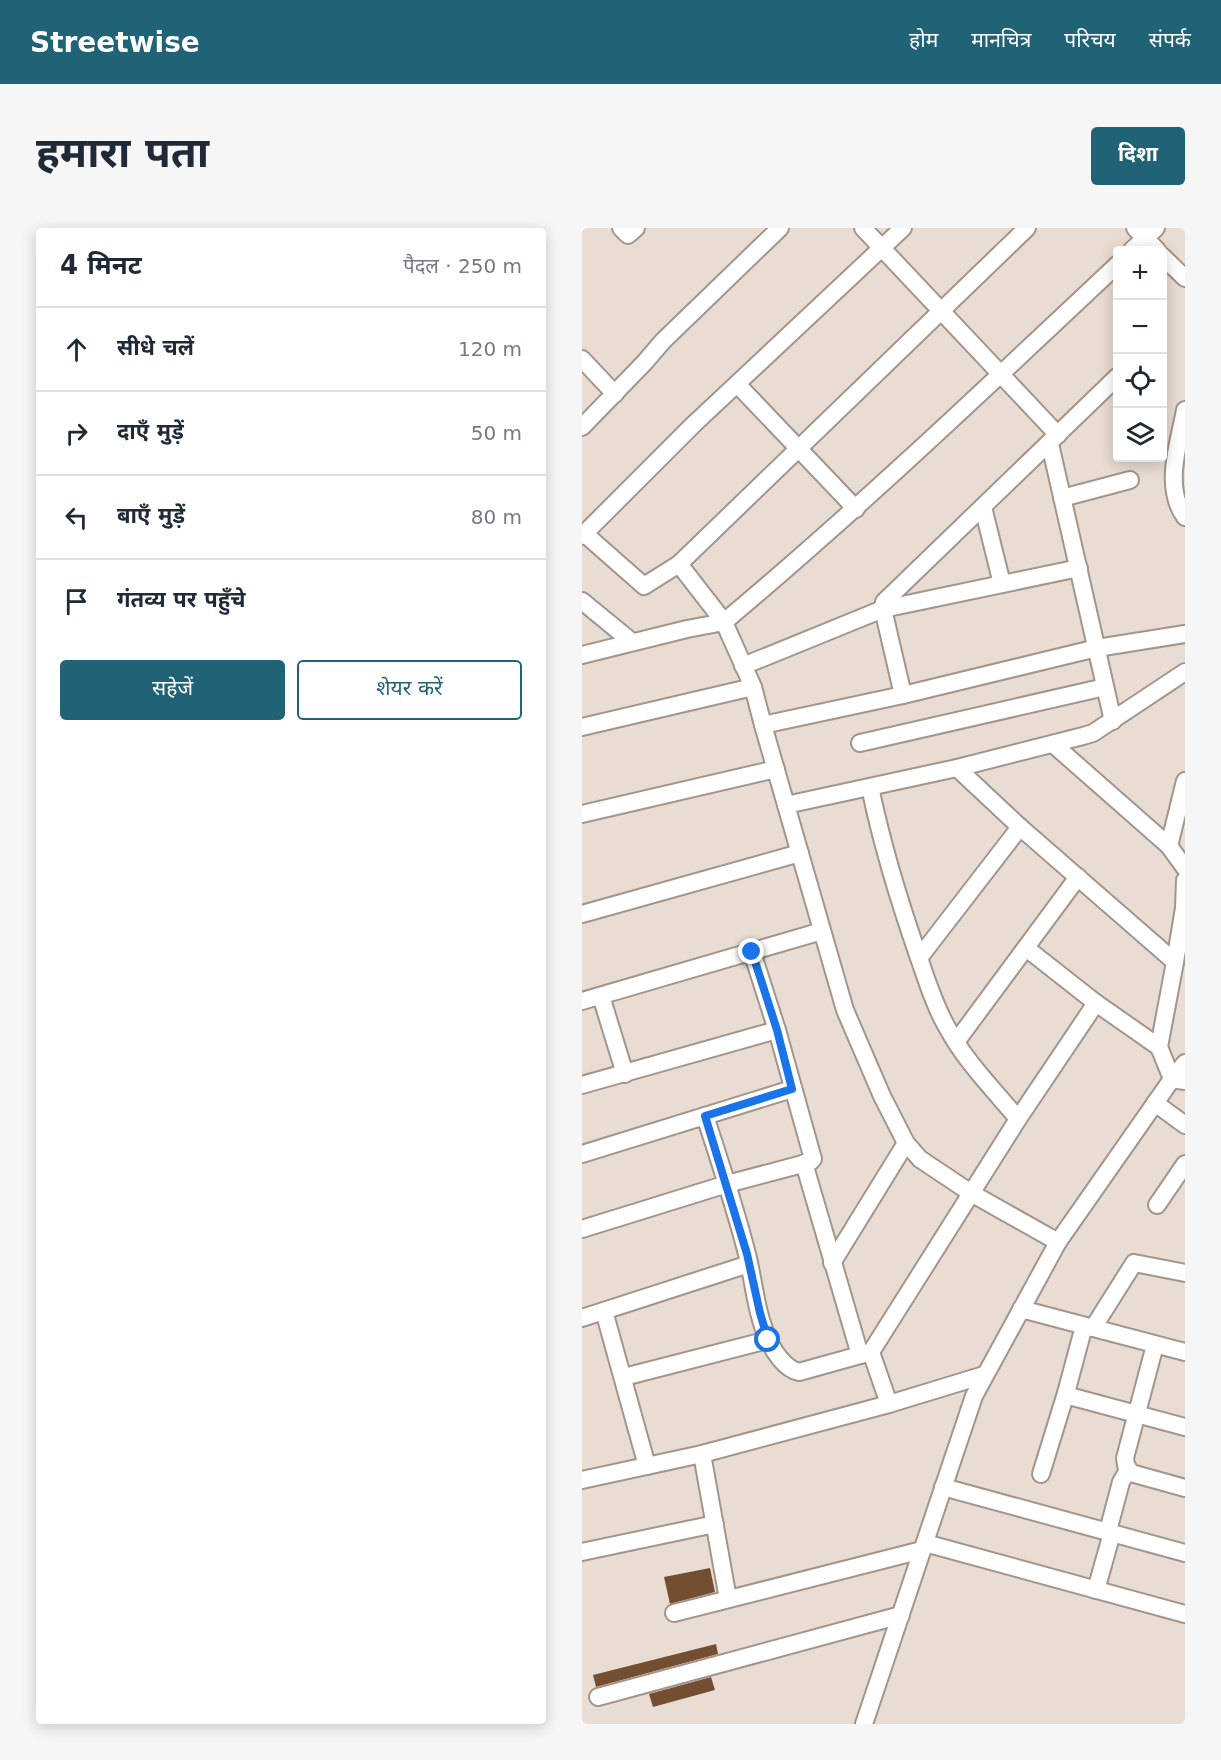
<!DOCTYPE html>
<html lang="hi">
<meta charset="utf-8">
<style>
body{margin:0;font-family:"DejaVu Sans","Noto Sans Devanagari",sans-serif;background:#f6f6f7;color:#1f2937}
.controls{position:absolute;right:18px;top:18px;display:grid;overflow:hidden;border-radius:6px;box-shadow:0 3px 15px #0003}
.controls button{width:54px;height:54px;display:grid;place-items:center;padding:0;border:0;border-bottom:2px solid #e0e1e3;background:#fff;color:#1f2937;font:30px sans-serif}
.stop{position:absolute;width:18px;height:18px;margin:-14px;border:4px solid #1a73e8;border-radius:50%;background:#fff}
.stop.end{background:#1a73e8;border-color:#fff;box-shadow:0 2px 6px #0008}
.list{margin:0;padding:0;list-style:none}
h2{display:flex;justify-content:space-between;align-items:center;height:78px;margin:0;padding:0 24px;font-size:26px}
h2 small{font-size:20px;font-weight:400;color:#747a83}
.list li{display:grid;grid-template-columns:39px 1fr auto;gap:18px;align-items:center;box-sizing:border-box;height:84px;padding:0 24px;border-top:2px solid #e0e1e3}
.list b{display:block;font-size:22px;white-space:nowrap}
.list em{font-size:20px;font-style:normal;color:#747a83}
.actions{display:flex;gap:12px;padding:18px 24px}
.actions a{flex:1;padding:14px 0;border:2px solid #206376;border-radius:6px;text-align:center;font-size:21px;color:#206376}
.actions .main{background:#206376;color:#fff}
.icon{flex:none;width:33px;height:33px;fill:none;stroke:currentColor;stroke-width:2;stroke-linecap:round;stroke-linejoin:round}
.map{position:relative;flex:none;width:603px;height:1496px;overflow:hidden;border-radius:6px}
header{display:flex;align-items:center;gap:36px;box-sizing:border-box;height:84px;padding:0 30px;background:#206376;color:#fff}
header strong{font-size:28px}
nav{display:flex;gap:33px;margin-inline-start:auto;font-size:21px}
.intro{display:flex;align-items:center;justify-content:space-between;box-sizing:border-box;height:144px;padding:0 36px}
h1{margin:0;font-size:42px}
.button{padding:15px 27px;border-radius:6px;background:#206376;color:#fff;font-size:21px;font-weight:700}
main{display:flex;gap:36px;padding:0 36px}
aside{flex:1;background:#fff;border-radius:6px;box-shadow:0 3px 15px #0003}
.map>svg:first-child{display:block}
.building{fill:#744e31}
.lines{fill:none;stroke-linecap:round;stroke-linejoin:round}
.minor-casing{stroke:#a2958c;stroke-width:20}
.minor{stroke:#fff;stroke-width:16}
.route{stroke:#1a73e8;stroke-width:8}
</style>
<header>
<strong>Streetwise</strong>
<nav><a>होम</a><a>मानचित्र</a><a>परिचय</a><a>संपर्क</a></nav>
</header>
<div class="intro"><h1>हमारा पता</h1><a class="button">दिशा</a></div>
<main>
<aside>
<h2>4 मिनट<small>पैदल · 250 m</small></h2>
<ul class="list">
<li><svg class="icon" aria-label="ahead" viewBox="0 0 24 24"><path d="M12 20V5M6 11l6-6 6 6"/></svg><div><b>सीधे चलें</b></div><em>120 m</em></li>
<li><svg class="icon" aria-label="right" viewBox="0 0 24 24"><path d="M7 20v-9h11M14 6l5 5-5 5"/></svg><div><b>दाएँ मुड़ें</b></div><em>50 m</em></li>
<li><svg class="icon" aria-label="left" viewBox="0 0 24 24"><path d="M17 20v-9H6M10 6l-5 5 5 5"/></svg><div><b>बाएँ मुड़ें</b></div><em>80 m</em></li>
<li><svg class="icon" aria-label="arrive" viewBox="0 0 24 24"><path d="M6 21V4h12l-3 4 3 4H6"/></svg><div><b>गंतव्य पर पहुँचे</b></div></li>
</ul>
<div class="actions"><a class="main">सहेजें</a><a>शेयर करें</a></div>
</aside>
<div class="map">
<svg width="603" height="1496" viewBox="0 0 603 1496">
<rect width="100%" height="100%" fill="#e9dcd2"/>
<!-- building -->
<g class="building">
<path d="M128,1340L133,1364L88,1376L82,1349Z"/>
<path d="M134,1416L136,1426L14,1459L11,1447Z"/>
<path d="M129,1449L133,1462L71,1479L67,1466Z"/>
</g>
<g class="lines">
<!-- minor casing -->
<g class="minor-casing">
<g id="minor">
<path d="M39,0L46,7L54,0"/>
<path d="M281,0L476,207"/>
<path d="M553,0L575,22"/>
<path d="M550,22L574,0"/>
<path d="M580,28L603,50"/>
<path d="M536,36C406,158 278,280 142,394L171,459L181,497L321,467L515,420L603,406"/>
<path d="M0,131L33,166"/>
<path d="M155,156L274,281"/>
<path d="M603,182C597,215 581,259 603,289"/>
<path d="M0,199L63,134L81,113L198,0"/>
<path d="M468,216L531,493"/>
<path d="M480,270L548,252"/>
<path d="M401,279L420,356"/>
<path d="M0,308L112,196L321,0"/>
<path d="M97,336L445,0"/>
<path d="M0,373L50,414"/>
<path d="M0,427L105,401L142,394L97,336L62,358L3,306"/>
<path d="M161,438L301,381L497,340"/>
<path d="M321,467L301,381L302,374L536,148"/>
<path d="M181,497L263,782L300,868L324,915L338,931L389,965L476,1014"/>
<path d="M0,499L171,459"/>
<path d="M278,515L523,459"/>
<path d="M471,516L587,618L603,640"/>
<path d="M375,540L438,599L593,734L577,819L514,775L444,720"/>
<path d="M288,559C300,617 317,673 337,730C345,753 353,779 366,801C384,834 412,862 436,891"/>
<path d="M204,577L375,540L501,508L511,505L603,444"/>
<path d="M0,586L194,541"/>
<path d="M587,618L603,553"/>
<path d="M0,686L218,625"/>
<path d="M337,730L438,599"/>
<path d="M593,734L602,680L603,652"/>
<path d="M19,768L43,846"/>
<path d="M0,773L240,703"/>
<path d="M374,814L496,649"/>
<path d="M577,819L590,851L603,835"/>
<path d="M0,857L195,802"/>
<path d="M573,875L603,897"/>
<path d="M123,888C138,934 153,979 165,1026C172,1054 174,1085 186,1111C192,1124 203,1141 217,1144L289,1124L436,891L514,775"/>
<path d="M0,926L210,861"/>
<path d="M222,935L278,1127"/>
<path d="M575,977L603,936"/>
<path d="M0,1001L145,956L228,934L231,931L195,802L170,724"/>
<path d="M250,1035L324,915"/>
<path d="M439,1081L603,1124"/>
<path d="M22,1083L65,1238"/>
<path d="M0,1090L167,1036"/>
<path d="M502,1098L484,1165L487,1168L603,1199"/>
<path d="M511,1100L552,1035L603,1045"/>
<path d="M573,1117L543,1230L544,1237L549,1245L603,1260"/>
<path d="M289,1124L307,1176"/>
<path d="M42,1149L186,1112"/>
<path d="M120,1226L146,1371"/>
<path d="M459,1246L484,1165"/>
<path d="M0,1252L120,1226L307,1176L402,1147"/>
<path d="M361,1259L603,1325"/>
<path d="M343,1315L603,1386"/>
<path d="M0,1324L133,1296"/>
<path d="M514,1362L530,1305L526,1303L539,1254L546,1242"/>
<path d="M92,1385L340,1322"/>
<path d="M16,1469L319,1387"/>
<path d="M282,1496L392,1168L476,1014L590,851L603,853"/>
</g>
</g>
<!-- minor -->
<use href="#minor" class="minor"/>
</g>
<g class="lines">
<!-- route -->
<path class="route" d="M170,724L195,802L210,861L123,888L165,1026L178,1085L186,1112"/>
</g>
</svg>
<div class="controls">
<button>+</button>
<button>−</button>
<button><svg class="icon" aria-label="locate" viewBox="0 0 24 24"><circle cx="12" cy="12" r="6"/><path d="M12 2v4M12 18v4M2 12h4M18 12h4"/></svg></button>
<button><svg class="icon" aria-label="layers" viewBox="0 0 24 24"><path d="M12 4l9 5-9 5-9-5zM3 14l9 5 9-5"/></svg></button>
</div>
<div class="stop" style="left:186px;top:1112px"></div>
<div class="stop end" style="left:170px;top:724px"></div>
</div>
</main>
